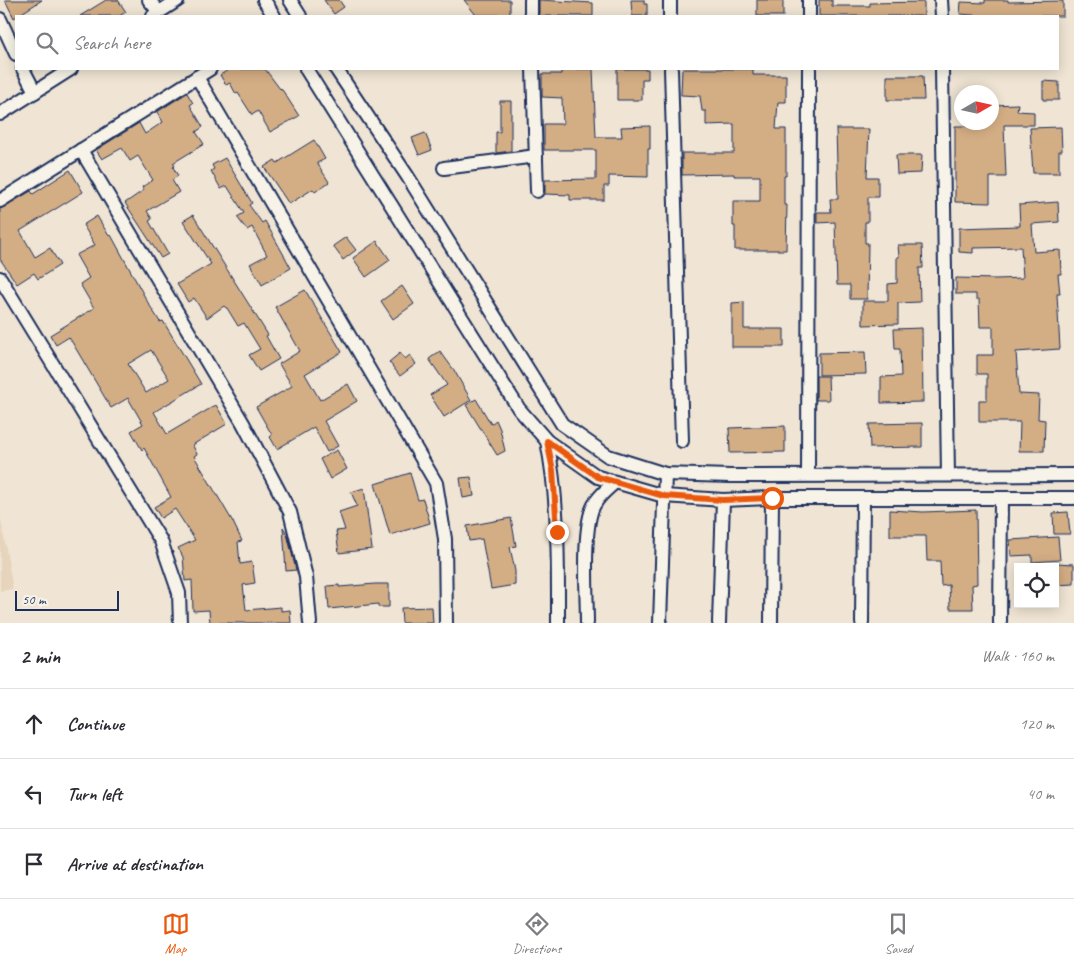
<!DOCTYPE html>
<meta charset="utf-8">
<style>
body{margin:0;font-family:Caveat,sans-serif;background:#f7f7f7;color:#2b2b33}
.controls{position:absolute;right:15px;bottom:15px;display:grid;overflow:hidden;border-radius:0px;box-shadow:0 2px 12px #0003}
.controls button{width:45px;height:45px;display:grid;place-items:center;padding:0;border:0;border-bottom:1px solid #e1e1e2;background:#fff;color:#2b2b33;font:25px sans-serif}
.compass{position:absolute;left:954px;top:85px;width:45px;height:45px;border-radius:50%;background:#fff;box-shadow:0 2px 12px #0003;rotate:81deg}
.scale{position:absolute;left:15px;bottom:12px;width:104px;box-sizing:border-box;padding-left:5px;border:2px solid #1b2f5e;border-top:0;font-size:14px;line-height:18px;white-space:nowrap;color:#1b2f5e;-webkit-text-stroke:4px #f7f3e8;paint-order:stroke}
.stop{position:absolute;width:15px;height:15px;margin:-11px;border:4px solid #ea580c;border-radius:50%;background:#fff}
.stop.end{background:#ea580c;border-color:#fff;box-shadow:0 1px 5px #0008}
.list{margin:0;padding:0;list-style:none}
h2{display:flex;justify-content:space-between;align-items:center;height:65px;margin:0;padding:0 20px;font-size:21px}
h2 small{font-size:16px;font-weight:400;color:#7c7c81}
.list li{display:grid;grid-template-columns:32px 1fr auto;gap:15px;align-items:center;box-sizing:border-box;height:70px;padding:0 20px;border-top:1px solid #e1e1e2}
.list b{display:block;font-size:19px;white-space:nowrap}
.list em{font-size:16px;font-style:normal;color:#7c7c81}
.icon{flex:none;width:28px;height:28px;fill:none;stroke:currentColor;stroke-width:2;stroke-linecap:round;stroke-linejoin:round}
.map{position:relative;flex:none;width:1074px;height:623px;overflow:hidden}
.search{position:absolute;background:#fff;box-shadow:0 2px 12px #0003;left:15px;right:15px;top:15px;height:55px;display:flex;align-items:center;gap:12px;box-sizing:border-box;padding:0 18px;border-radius:0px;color:#7c7c81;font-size:19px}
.sheet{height:275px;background:#fff}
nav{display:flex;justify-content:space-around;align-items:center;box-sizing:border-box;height:70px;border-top:1px solid #e1e1e2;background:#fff;font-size:14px;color:#7c7c81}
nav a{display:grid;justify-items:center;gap:2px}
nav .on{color:#ea580c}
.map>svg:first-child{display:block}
.built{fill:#e7d4bc}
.building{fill:#d3ad84;stroke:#1b2f5e;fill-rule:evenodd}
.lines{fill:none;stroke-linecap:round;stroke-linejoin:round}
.minor-casing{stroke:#1b2f5e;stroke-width:16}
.minor{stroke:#f7f3e8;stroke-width:12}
.route{stroke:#ea580c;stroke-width:6}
</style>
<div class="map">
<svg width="1074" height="623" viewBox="0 0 1074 623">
<rect width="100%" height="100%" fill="#f0e5d4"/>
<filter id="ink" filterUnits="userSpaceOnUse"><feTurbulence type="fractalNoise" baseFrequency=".02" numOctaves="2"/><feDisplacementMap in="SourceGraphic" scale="10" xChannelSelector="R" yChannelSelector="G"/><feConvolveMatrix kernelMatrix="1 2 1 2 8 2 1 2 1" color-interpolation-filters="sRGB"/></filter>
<g filter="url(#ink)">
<!-- built -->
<path class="built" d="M0,514L13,589L0,591Z"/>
<!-- building -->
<g class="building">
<path d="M5,0H42L14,18Z"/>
<path d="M106,0H118L126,12L119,16H80Z"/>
<path d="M324,0H339L344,7L334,14Z"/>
<path d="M464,0H510V15H476Z"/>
<path d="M539,0L593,3V16H539Z"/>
<path d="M631,0H644V4H647V16H632Z"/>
<rect x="757" y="0" width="26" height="16"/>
<path d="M819,0H832V6H870V3L924,2V16H819Z"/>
<path d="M985,0H1008V2L1063,1V16H985L960,14L961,2L985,3Z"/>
<path d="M230,69H265L280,89L281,88L299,116L270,132L258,111L252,115L238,93L236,94L230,83L226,85L220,75Z"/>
<path d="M561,69H593L596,137H622L621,127L650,126V149H648V177L609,176V186H604V200H570V195L545,194V180L596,179V150H544V124H563L562,98L542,97V74H561Z"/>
<path d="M617,69H648V79H642V100H617Z"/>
<path d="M682,69H753V75H786V102H778L776,129H786V176H784V205H787L786,250H735V226H733V201H760V176H734V174L682,175V153H734V124L706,125V111H702L700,96L681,95Z"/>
<path d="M887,76H923L924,100H887Z"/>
<path d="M1043,81L1059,82V100H1043Z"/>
<path d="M187,93L193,103L190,105L203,127L196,132L204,144L173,163L175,166L173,167L178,176L172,180L179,192L147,211L152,219L149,221L168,254L161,258L125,203L144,190L142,187L153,180L138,156L130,161L122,148L102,159L96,150L139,123L145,134L163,122L157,112Z"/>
<path d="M500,101H511V151L496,153V132H500Z"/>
<path d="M1018,104L1017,111L1034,112V125H1004L1006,177H990V203L955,202V126H982V122H992V105Z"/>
<path d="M1061,127L1062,151H1059V173H1033L1030,128Z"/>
<path d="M836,129H869L867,177H878V197H868V222H865V243H868L867,299H850V285H837L835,222L817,223V212H831L830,199H838Z"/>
<path d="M425,133L432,150L419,155L412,138Z"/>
<path d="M314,140L325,159L317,163L329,182L315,192L313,189L289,204L264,167L275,160L277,163Z"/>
<path d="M896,155H922L921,173L897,174Z"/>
<path d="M225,158L252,203L249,205L262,223L265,221L291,268L262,285L250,264L267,255L252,227L247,230L237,217L244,213L227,186L221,189L211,171L214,169L212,165Z"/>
<path d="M70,170L83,192L20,231L35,257L50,248L60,265L38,279L34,273L17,284L0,259V209L31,191L33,194Z"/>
<path d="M1058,202L1059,222L1032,224L1034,252L1060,250L1061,274H1058L1060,294H1057L1060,349L1016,352L1019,394L1039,395L1038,419L1045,420L1044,451H1019L1020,422H979V400H987V374H977V355H993V327H980L979,299H976V294H956V278L996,279L1023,278L1021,247L973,248V253L959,252V228L1020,226L1019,205Z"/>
<path d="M193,215L268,335L266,336L279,359L259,371L249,355L260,349L244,323L238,326L227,308H226L224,306L207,318L194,298L188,302L177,284L211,264L183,221Z"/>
<path d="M97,216L109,236L111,235L147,301L160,322L163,321L201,384L154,412L167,434L216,405L227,424L194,444L193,446L197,454L194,456L233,522L242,541L238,542L240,564L252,562L255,583L243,585L246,610L281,607V611L290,610L291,623H210L209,610L193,611L192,580L185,581L183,557L178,548L195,540L175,509L161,518L154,507L171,497L144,448L142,450L131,431L143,424L128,398L111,408L69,337L56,345L50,335L94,308L80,284L89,278L76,255L95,245L83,225ZM151,350L169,379L146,393L128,364Z"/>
<path d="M346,237L356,250L343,260L333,246Z"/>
<path d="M377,241L390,260L366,277L353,258Z"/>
<path d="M898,245H922L923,268H919L920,302L898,303V324L863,325V301H888V284L897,283V257H899Z"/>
<path d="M402,286L414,304L393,319L381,301Z"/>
<path d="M305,290L342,352L305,374L320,400L348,384L357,401L324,421L338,446L327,452L314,427L277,449L270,437L272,435L256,407L292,386L279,364L300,351L275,307Z"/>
<path d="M744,302V329H784V347H732V303Z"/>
<path d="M922,328L923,402L881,403V377L901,376L900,349H895L894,329Z"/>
<path d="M440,351L454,370L471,400L444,417L430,395L447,385L429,359Z"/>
<path d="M865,352L866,374L819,375V353Z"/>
<path d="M400,353L405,359L410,355L416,364L400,376L389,362Z"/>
<path d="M816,376H828L829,400H816Z"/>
<path d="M476,399L491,424L496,420L500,429L505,451L497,455L466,405Z"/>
<path d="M922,423V447L870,448L869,424Z"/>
<path d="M785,426V452L730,453L729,428Z"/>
<path d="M337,450L347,469L330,479L320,459Z"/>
<path d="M410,473L418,500L423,499L430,523L390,535L375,484Z"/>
<path d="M471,477L474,496L463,498L460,478Z"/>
<path d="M364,488L372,549L339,553L336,531L345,530L339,512L357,506L351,492Z"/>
<path d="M890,510L923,512L976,510L977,584L972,585L973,609H950L949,585L941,586L940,561H927L926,536H890Z"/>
<path d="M1068,512L1070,534H1054L1053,513Z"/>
<path d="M511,518L516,546L510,547L515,571V585L491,589L482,539L469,541L467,526Z"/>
<path d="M283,527L287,534L296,570L286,571Z"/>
<path d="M1058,537L1060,560L1032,562V555L1011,556L1010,540Z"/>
<path d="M1055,563L1074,564V584L1055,585Z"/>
<path d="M375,584H389V607H378V604L329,609L327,586L339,585V587Z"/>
<path d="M432,607L433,623H402L401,608Z"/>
</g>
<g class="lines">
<!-- minor casing -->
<g class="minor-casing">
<g id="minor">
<path d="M149,0L159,12"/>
<path d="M264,0L274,16"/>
<path d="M290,0L300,16"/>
<path d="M531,0V16"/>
<path d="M670,0V16"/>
<path d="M941,0L942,16"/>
<path d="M153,16L178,0"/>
<path d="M809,16V0"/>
<path d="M0,19L16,54"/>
<path d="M23,69L35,92"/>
<path d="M306,69L519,409L547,441L598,477L664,496L723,500L772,498H1074"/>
<path d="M336,69L408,177L562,424L608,456L665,474L730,476L1074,475"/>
<path d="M533,69L537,191"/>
<path d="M671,69L682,441"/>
<path d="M942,69L948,475"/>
<path d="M197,77L436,483L445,539L446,623"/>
<path d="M0,114L71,69"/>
<path d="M81,150L243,423L290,512L306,577L310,623"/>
<path d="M444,168L536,156"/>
<path d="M0,201L210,69"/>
<path d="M0,278L161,541L179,593L180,623"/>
<path d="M547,441C559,501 558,562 558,623"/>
<path d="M808,475L809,69"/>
<path d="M587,623C587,595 582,527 594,505C599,495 608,489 615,482"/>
<path d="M660,623L665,474"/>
<path d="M719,623L723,500"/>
<path d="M771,623L772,498"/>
<path d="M862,623L863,498"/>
<path d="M1000,623L1001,498"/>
</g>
</g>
<!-- minor -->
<use href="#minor" class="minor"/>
</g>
</g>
<g class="lines" filter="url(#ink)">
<!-- route -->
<path class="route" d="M557,532L553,470L547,441L598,477L664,496L723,500L772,498"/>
</g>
</svg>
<div class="controls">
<button><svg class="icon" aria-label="locate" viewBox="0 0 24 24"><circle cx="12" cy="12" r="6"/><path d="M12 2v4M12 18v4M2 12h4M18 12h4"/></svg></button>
</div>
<svg class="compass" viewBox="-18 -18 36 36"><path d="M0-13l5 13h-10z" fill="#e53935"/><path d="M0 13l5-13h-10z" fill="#7c7c81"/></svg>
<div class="scale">50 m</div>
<div class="stop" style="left:772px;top:498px"></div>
<div class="stop end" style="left:557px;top:532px"></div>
<div class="search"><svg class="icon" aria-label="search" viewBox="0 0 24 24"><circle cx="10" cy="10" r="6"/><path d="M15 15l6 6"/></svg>Search here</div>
</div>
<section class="sheet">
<h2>2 min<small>Walk · 160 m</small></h2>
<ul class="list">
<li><svg class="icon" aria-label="ahead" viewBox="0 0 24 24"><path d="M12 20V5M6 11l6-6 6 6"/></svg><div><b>Continue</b></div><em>120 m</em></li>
<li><svg class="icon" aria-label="left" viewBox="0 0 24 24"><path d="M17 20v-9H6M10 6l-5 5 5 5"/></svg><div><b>Turn left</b></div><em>40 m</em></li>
<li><svg class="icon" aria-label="arrive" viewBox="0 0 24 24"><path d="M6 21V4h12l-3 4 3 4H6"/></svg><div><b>Arrive at destination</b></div></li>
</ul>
</section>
<nav>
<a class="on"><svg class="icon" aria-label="map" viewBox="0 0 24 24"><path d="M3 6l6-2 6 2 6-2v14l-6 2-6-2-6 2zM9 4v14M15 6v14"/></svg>Map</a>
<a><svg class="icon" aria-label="directions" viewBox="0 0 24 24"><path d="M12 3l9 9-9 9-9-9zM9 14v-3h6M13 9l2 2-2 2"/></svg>Directions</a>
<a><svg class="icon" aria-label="saved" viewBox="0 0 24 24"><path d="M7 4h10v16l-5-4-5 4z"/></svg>Saved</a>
</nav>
